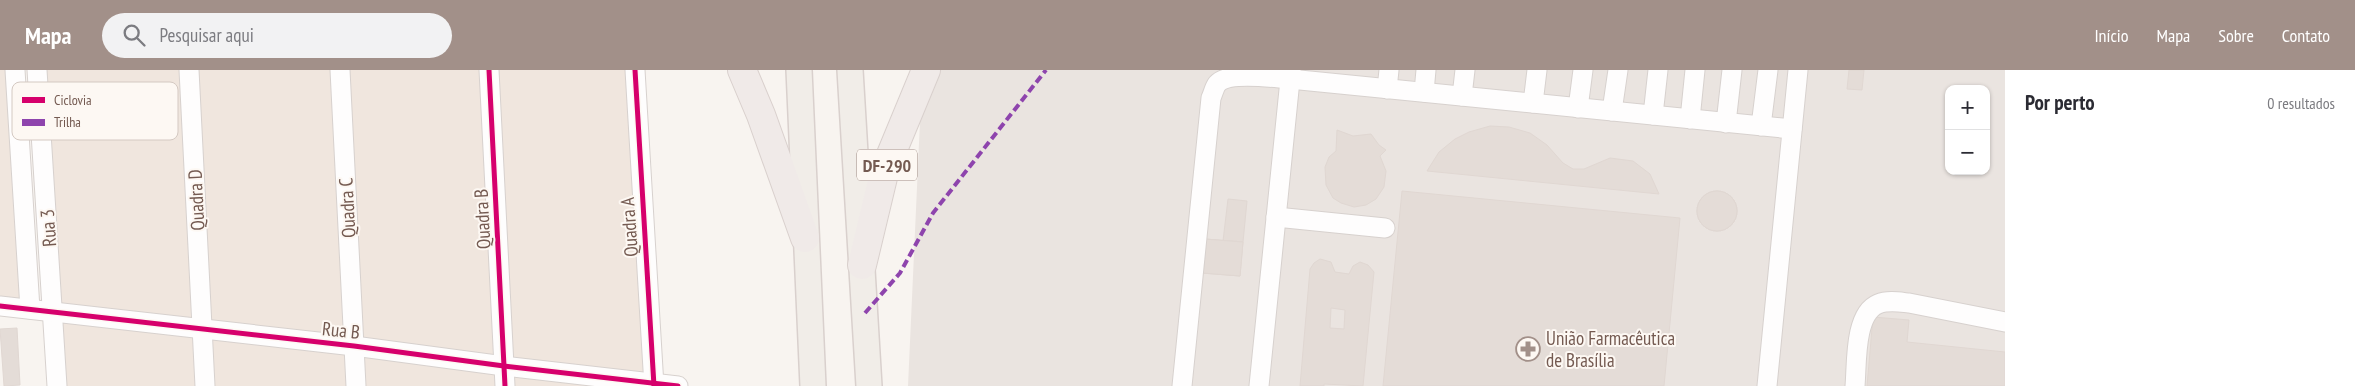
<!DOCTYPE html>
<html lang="pt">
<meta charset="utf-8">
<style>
body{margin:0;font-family:"PT Sans Narrow",sans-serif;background:#f2f2f3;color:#2b2b33}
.controls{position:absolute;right:15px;top:15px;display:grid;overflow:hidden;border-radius:10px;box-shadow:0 1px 4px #0004}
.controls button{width:45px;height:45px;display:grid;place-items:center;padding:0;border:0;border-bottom:1px solid #e1e1e2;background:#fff;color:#2b2b33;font:25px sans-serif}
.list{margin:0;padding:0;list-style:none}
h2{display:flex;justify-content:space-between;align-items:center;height:65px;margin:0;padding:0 20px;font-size:21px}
h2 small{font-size:16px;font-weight:400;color:#7c7c81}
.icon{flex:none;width:28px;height:28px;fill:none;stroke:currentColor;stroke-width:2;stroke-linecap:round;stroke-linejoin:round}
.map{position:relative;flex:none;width:2005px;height:316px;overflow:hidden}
header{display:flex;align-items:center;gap:30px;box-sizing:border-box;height:70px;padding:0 25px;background:#a29089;color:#fff}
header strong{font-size:24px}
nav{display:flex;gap:28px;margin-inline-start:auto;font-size:18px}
.search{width:350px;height:45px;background:#f2f2f3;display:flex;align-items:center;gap:12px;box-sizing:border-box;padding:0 18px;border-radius:28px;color:#7c7c81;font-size:19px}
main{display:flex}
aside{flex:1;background:#fff}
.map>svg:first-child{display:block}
.residential{fill:#f0e6de}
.industrial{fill:#eae4e0;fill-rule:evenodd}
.building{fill:#e4dcd7;stroke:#e0d7d2;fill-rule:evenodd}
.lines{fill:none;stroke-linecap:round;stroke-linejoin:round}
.minor-casing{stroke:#d7d1ce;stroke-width:21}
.major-casing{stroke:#d9d0cd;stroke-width:28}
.highway-casing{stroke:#d9d0cd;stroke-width:30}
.minor{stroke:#fefdfd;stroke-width:19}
.major{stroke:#f1ede8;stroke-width:25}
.highway{stroke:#f0eae8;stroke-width:28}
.quiet{stroke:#8e44ad;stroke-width:4;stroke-dasharray:8 4;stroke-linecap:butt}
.cycleway-casing{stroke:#fdf8f3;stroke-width:8}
.cycleway{stroke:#d6006c;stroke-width:5}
.labels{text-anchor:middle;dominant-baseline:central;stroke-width:4;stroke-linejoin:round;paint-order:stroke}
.shield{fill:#fdf8f3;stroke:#9d8982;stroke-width:1}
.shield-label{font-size:18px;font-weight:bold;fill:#745a51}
.street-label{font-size:19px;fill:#745a51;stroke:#fdf8f3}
.poi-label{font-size:19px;fill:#745a51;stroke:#fdf8f3;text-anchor:start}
.key{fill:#fdf8f3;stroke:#d4c9c2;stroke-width:1}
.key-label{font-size:14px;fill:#745a51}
</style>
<header>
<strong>Mapa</strong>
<div class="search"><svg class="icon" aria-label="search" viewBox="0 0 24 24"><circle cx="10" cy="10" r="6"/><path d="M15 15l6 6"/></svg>Pesquisar aqui</div>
<nav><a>Início</a><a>Mapa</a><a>Sobre</a><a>Contato</a></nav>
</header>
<main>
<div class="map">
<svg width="2005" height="316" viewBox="0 0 2005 316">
<rect width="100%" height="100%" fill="#f8f4f0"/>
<!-- residential -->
<g class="residential">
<path d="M0,0H12L25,233L0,230Z"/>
<path d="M45,0H184L197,254L57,238Z"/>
<path d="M193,0H335L349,271L206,257Z"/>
<path d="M344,0H484L499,290L358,272Z"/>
<path d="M496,0H631L650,306L510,289Z"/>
<path d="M59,248L198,265L201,316H63Z"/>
<path d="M209,265L349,280L350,316H211Z"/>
<path d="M360,283L499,301L500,316H362Z"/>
<path d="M510,304L627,316H510Z"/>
</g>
<!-- industrial -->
<path class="industrial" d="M930,0H2005V316H908L922,7ZM1949,19H1986V101H1949Z"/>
<!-- building -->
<g class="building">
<path d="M1849,0H1864L1862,20L1847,19Z"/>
<path d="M1490,56L1509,57L1530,63L1547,75L1563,93L1573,99H1584L1610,88L1633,91L1650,104L1659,124L1427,101L1439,82L1455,69L1469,62Z"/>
<path d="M1337,60L1353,66L1371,64L1379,75L1386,80L1380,86L1386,101L1384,117L1376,129L1366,135L1354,137L1341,133L1333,128L1326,115L1325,97L1329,87L1336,81Z"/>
<path d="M1402,121L1680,148L1664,316H1383Z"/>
<circle cx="1717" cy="141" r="20"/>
<circle cx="1717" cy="141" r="20"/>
<path d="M1228,129L1247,131L1243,172L1223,171Z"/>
<path d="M1205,169L1243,172L1240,206L1202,203Z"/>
<path d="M1205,169L1243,172L1240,206L1202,203Z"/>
<path d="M1320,189L1331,192L1335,202L1349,204L1353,196L1360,192L1368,195L1374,202L1363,316L1324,314V316H1300L1310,199L1314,193ZM1331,238L1345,240L1344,259L1330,258Z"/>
<path d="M1873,247L1909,250L1907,272L2005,282V316H1867Z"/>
<path d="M17,258L20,315L4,316L0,259Z"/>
</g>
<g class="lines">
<!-- minor casing -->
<g class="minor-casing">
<g id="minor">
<path d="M15,0L30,239"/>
<path d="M37,0L57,316"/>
<path d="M189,0L205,316"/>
<path d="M340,0L356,316"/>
<path d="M489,0L505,316"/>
<path d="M635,0L654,316"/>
<path d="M1387,19L1389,0"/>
<path d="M1424,22L1426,0"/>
<path d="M1462,26L1465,0"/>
<path d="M1533,33L1537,0"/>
<path d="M1578,38L1583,0"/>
<path d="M1612,41L1618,0"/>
<path d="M1653,45L1658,0"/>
<path d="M1690,49L1695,0"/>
<path d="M1726,53L1732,0"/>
<path d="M1761,56L1768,0"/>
<path d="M1276,147L1385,158"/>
<path d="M0,236L354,276L504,296L678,316"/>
<path d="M1182,316L1211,28C1213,24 1214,18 1217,14C1228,1 1273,8 1290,9L1792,59"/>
<path d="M1259,316L1291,0"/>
<path d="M1767,316L1798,0"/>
<path d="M1855,316C1857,294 1854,244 1878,234C1888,230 1899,232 1909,233L2005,252"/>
</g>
</g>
<!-- major casing -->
<g class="major-casing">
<g id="major">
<path d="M799,0L813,316"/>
<path d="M850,0L869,316"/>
</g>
</g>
<!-- highway casing -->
<g class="highway-casing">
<g id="highway">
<path d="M742,0L761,45L805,168"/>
<path d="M862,195L885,99L926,0"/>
</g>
</g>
<!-- minor -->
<use href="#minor" class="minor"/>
<!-- major -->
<use href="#major" class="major"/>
<!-- highway -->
<use href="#highway" class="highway"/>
<!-- quiet -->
<path class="quiet" d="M865,243L900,203L933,143L1046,0"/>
<!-- cycleway casing -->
<g class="cycleway-casing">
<g id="cycleway">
<path d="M489,0L505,316"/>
<path d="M635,0L654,316"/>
<path d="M0,236L354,276L504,296L678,316"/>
</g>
</g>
<!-- cycleway -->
<use href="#cycleway" class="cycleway"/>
</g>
<!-- icons -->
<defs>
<g id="pharmacy-ring" transform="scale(1.25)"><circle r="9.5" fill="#fdf8f3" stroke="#a29089" stroke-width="1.5"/><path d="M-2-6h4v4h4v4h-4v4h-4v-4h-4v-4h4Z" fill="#a29089"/></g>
</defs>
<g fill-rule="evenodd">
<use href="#pharmacy-ring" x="1528" y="279"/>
</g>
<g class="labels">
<!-- shield labels -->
<rect class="shield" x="857" y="79.5" width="60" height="31" rx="4"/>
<g class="shield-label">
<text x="887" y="95">DF-290</text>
</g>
<!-- street labels -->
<g class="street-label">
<text transform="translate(196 130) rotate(-93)">Quadra D</text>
<text transform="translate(347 138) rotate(-93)">Quadra C</text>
<text transform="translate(482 149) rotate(-93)">Quadra B</text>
<text transform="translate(629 157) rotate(-94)">Quadra A</text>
<text transform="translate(48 158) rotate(-94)">Rua 3</text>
<text transform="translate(341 260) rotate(6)">Rua B</text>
</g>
<!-- poi labels -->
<g class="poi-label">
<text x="1546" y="268">União Farmacêutica<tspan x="1546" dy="22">de Brasília</tspan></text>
</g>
</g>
<!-- legend -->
<rect x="12" y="12" width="166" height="58" rx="8" class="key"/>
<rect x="22" y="27" width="23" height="6" fill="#d6006c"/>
<rect x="22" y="49" width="23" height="7" fill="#8e44ad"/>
<g class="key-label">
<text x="54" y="35">Ciclovia</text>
<text x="54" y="57">Trilha</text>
</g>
</svg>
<div class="controls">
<button>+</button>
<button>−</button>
</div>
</div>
<aside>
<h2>Por perto<small>0 resultados</small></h2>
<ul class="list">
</ul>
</aside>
</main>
